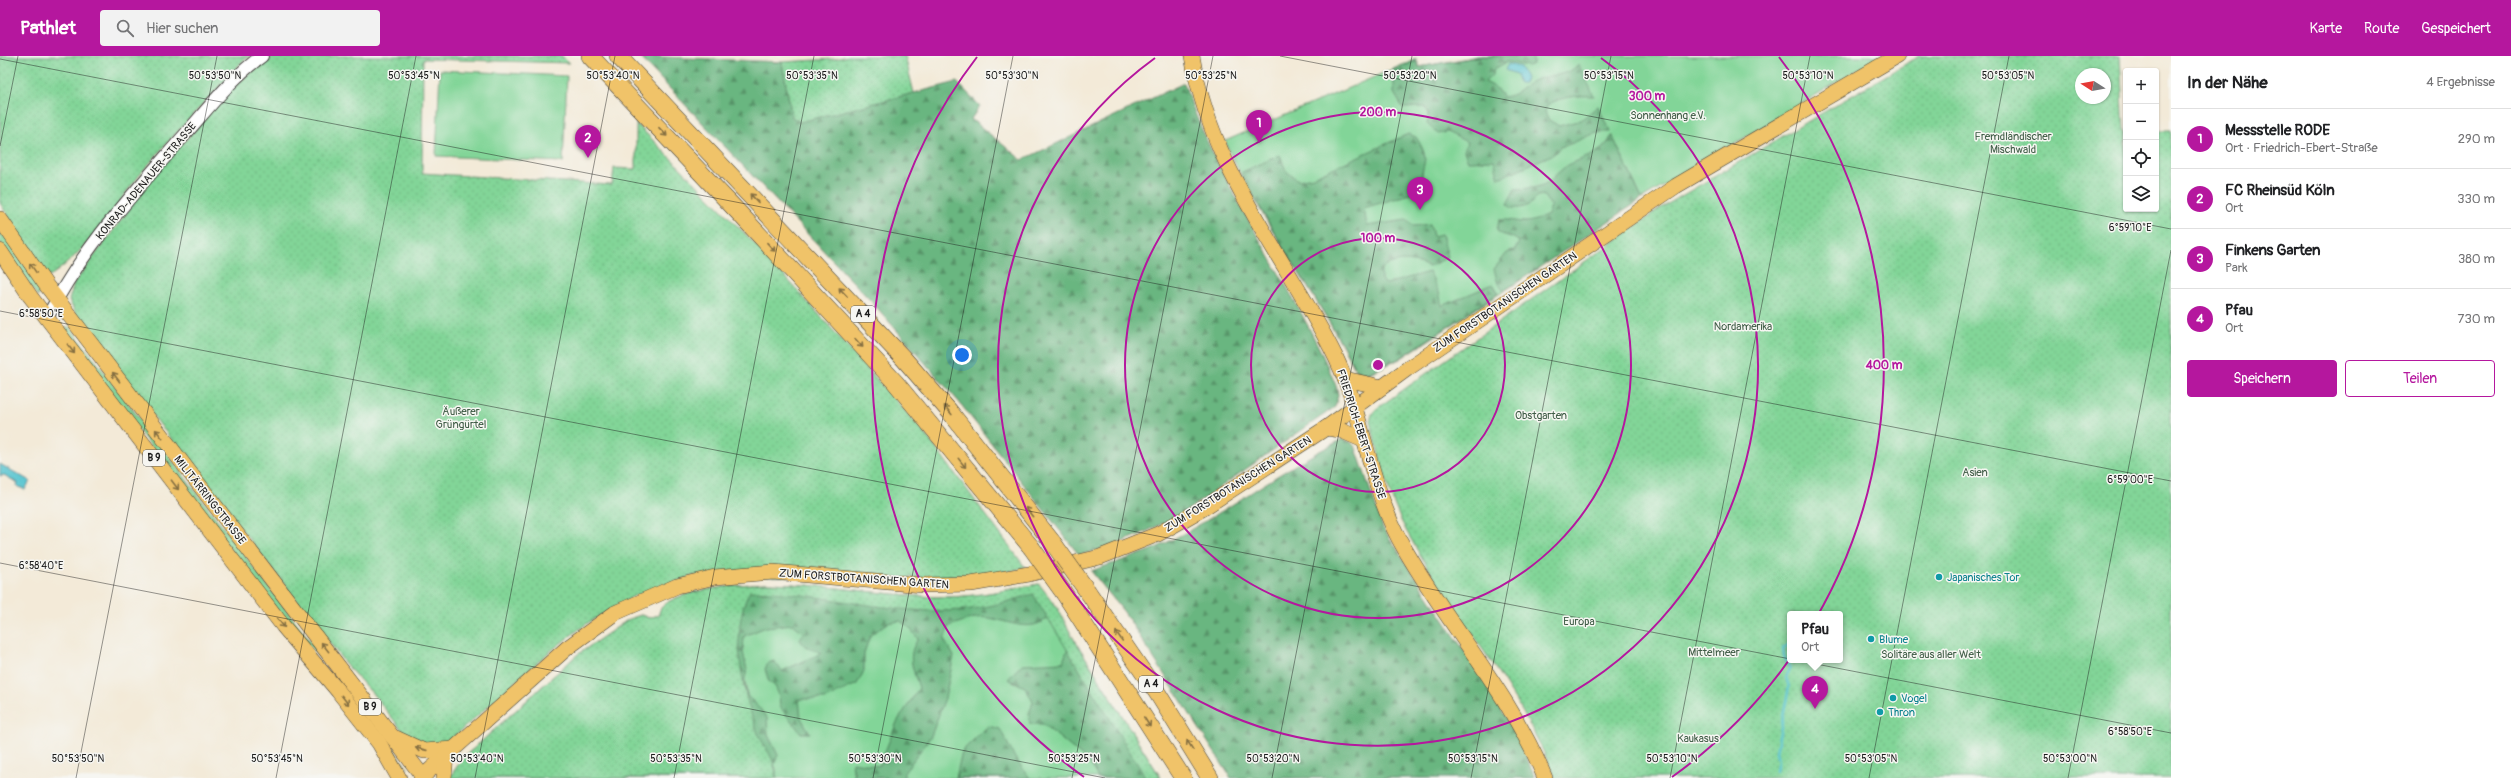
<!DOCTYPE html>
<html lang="de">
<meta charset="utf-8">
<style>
body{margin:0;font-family:Pangolin,sans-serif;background:#f2f2f2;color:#202124}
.controls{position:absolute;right:12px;top:12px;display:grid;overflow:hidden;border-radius:4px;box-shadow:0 1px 3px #0004}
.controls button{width:36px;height:36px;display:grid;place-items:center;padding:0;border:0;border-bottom:1px solid #e0e0e0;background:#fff;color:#202124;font:20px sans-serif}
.compass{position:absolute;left:2075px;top:12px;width:36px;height:36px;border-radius:50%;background:#fff;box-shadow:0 1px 3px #0004;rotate:281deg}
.you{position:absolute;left:962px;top:299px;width:14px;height:14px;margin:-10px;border:3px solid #fff;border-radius:50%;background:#1a73e8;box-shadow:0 0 0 6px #1a73e833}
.badge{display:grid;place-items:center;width:26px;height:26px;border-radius:50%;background:#b5179e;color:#fff;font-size:13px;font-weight:700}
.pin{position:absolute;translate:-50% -33px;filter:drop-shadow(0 1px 2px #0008)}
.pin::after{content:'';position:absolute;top:21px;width:14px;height:12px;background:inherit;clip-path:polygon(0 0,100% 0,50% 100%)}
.popup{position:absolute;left:1787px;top:555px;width:56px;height:52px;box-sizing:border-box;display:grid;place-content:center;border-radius:4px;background:#fff;filter:drop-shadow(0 1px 3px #0005);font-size:13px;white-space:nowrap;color:#757577}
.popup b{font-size:15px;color:#202124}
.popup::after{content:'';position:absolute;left:50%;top:100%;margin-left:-8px;border:8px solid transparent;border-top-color:#fff}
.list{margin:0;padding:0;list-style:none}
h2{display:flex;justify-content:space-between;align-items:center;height:52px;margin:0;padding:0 16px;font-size:17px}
h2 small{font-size:13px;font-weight:400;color:#757577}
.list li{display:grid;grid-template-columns:26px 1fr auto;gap:12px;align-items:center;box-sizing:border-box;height:60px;padding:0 16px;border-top:1px solid #e0e0e0}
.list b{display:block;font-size:15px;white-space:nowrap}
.list p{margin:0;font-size:13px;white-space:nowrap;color:#757577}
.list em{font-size:13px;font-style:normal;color:#757577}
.actions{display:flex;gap:8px;padding:12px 16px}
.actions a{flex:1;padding:9px 0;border:1px solid #b5179e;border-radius:4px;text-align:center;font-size:14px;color:#b5179e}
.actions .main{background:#b5179e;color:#fff}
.icon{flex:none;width:22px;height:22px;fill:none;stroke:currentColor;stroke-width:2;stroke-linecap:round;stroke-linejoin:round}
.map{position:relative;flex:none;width:2171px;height:722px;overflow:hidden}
header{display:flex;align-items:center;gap:24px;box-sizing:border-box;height:56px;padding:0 20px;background:#b5179e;color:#fff}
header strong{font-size:19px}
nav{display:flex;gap:22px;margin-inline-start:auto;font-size:14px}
.search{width:280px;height:36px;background:#f2f2f2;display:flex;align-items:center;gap:10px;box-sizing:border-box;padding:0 14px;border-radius:4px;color:#757577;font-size:15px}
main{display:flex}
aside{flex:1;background:#fff}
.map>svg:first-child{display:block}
.green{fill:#82d598;stroke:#4f785a}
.forest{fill:url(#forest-firs);stroke:#42694e}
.park{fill:url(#park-dots);stroke:#4f785a;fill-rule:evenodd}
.water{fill:url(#water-ripples);stroke:#3a7076}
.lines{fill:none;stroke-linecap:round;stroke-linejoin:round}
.stream{stroke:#58c5d0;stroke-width:2.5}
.minor-casing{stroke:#3c3b38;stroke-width:14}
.major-casing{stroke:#3c3b38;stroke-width:16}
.highway-casing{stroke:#3c3b38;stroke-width:18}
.minor{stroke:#fff;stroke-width:12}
.major{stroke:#f0c369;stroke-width:15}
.highway{stroke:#f0c369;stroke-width:17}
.highway-bridge-casing{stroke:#3c3b38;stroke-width:18;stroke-linecap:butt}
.highway-bridge{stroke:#f0c369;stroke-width:17}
.oneway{stroke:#867042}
.ticks{fill:none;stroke:#1c1c1c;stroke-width:1;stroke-opacity:0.45}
.ring{fill:none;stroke:#b5179e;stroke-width:2}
.culture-dot{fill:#0f9aa8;stroke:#f6f6f2;stroke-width:1.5}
.labels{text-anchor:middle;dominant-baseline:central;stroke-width:3;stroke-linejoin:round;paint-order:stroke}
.shield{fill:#f6f6f2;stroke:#5d5d5c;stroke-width:1}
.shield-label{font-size:10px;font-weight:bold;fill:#1c1c1c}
.park-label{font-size:11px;fill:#405d47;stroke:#f6f6f2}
.street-label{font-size:11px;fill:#1c1c1c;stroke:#f6f6f2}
.culture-label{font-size:11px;fill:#0d838f;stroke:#f6f6f2;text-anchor:start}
.ticks-label{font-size:10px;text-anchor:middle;fill:#1c1c1c;stroke:#f6f6f2;stroke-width:3;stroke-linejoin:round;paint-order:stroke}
.centre{fill:#b5179e;stroke:#f6f6f2;stroke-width:2}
.ring-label{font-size:12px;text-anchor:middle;font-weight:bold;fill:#b5179e;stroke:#f6f6f2;stroke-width:3;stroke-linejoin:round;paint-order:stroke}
</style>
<header>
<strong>Pathlet</strong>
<div class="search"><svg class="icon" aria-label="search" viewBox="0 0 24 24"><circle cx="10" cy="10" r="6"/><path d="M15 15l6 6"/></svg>Hier suchen</div>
<nav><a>Karte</a><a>Route</a><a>Gespeichert</a></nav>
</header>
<main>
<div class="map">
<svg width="2171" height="722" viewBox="0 0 2171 722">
<defs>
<pattern id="forest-firs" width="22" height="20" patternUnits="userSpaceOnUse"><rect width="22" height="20" fill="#69b680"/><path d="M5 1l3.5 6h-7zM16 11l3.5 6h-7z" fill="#569368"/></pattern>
<pattern id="park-dots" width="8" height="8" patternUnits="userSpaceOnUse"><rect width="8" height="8" fill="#82d598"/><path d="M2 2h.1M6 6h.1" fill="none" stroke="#70b682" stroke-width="1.8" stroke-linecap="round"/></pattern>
<pattern id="water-ripples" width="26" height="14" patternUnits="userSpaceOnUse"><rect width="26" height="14" fill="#58c5d0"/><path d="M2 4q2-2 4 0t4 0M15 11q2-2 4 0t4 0" fill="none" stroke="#4ca9b2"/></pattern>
</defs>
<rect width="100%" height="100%" fill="#f6f6f2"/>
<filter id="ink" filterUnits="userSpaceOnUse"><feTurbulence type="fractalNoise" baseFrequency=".025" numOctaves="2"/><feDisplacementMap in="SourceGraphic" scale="8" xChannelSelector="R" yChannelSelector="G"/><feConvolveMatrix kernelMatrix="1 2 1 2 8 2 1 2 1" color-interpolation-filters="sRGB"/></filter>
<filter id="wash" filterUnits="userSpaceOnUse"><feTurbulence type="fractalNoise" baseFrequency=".012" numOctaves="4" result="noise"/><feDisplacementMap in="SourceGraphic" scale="16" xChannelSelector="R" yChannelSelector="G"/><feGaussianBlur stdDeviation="0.9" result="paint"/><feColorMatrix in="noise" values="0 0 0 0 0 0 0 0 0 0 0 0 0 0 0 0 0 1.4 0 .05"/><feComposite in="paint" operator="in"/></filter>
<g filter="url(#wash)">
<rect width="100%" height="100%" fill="#f3ead8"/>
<!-- green -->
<g class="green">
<path d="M1478,0H1881L1642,143L1621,98L1539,212L1400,303L1368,318L1357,317C1317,237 1260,166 1225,85L1416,3L1420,11Z"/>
<path d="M440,14L567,20L563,106L436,100Z"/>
<path d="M0,173L41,233L38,241L0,186Z"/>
<path d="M69,270L408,713L330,612L284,563L62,275Z"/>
<path d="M781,535L861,548L1034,538L1146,722H776V713L748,645L738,579Z"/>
</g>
<!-- forest -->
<g class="forest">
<path d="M639,0L782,6L792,61L800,66L957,26L980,50L971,63L1022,104L1184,27C1220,136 1294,226 1337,332L1338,339L1335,351L1186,455C1152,474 1117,491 1079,499L959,346L872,246Z"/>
<path d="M1482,0H1533V8L1527,10L1507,6L1494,13L1493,18L1485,26L1495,31L1503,41C1516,40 1522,31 1533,25C1550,17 1561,23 1579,9L1594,40C1578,39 1561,41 1547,49L1545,56L1549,64L1559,70L1581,64L1598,50L1610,76C1592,74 1577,88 1560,91L1554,98L1499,122L1494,104L1468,105L1464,95L1467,86L1447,76L1438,78L1427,68L1429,58L1425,51L1403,52L1394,37V24L1389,16L1416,5L1419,11Z"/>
<path d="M1408,78L1416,81C1434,109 1418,105 1423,131L1404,140L1364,152L1367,170L1406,164L1414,170L1430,168L1433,180L1442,178L1448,201L1429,211C1413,204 1396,202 1381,213V224L1386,228L1429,216L1439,236L1442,250L1493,228L1498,237L1400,302L1368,317L1357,316C1322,247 1275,186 1242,116L1280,99L1286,115L1298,124L1313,121Z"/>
<path d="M1612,79L1642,143L1504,235L1498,228L1494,213L1507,197L1515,194L1519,186C1512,179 1504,181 1497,175L1499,164C1508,163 1516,166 1525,166C1533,166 1541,162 1548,159L1551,150L1543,139L1538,140C1530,149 1525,153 1512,152L1507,148L1515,133C1523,132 1532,133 1540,130C1549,127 1552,122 1559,116C1575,100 1601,104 1612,79Z"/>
<path d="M1343,383L1351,386L1356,392L1383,472L1485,626L1522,690L1535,722H1231L1124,556L1091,515C1115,506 1139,500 1162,489C1225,458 1280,413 1343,383Z"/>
<path d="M767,527C824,528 880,539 937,541C971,542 1006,534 1039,528L1048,562C1025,581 1000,558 976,562C967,563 957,568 949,570L944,584L954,600L945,642L931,680L904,717V722H854L852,706L879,710L897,666L919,632C913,613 906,600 918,583L909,571L900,565L887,567L870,580L864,597V615L857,628L825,643H799L801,662L810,677H801L780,651L779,639L775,630L769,626L765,613L768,607L774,605L782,615L822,597L805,590L800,584L803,576L793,568L766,571L744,580L743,596L747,614L744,626L747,640L758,650L767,662L768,679L778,699L769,722H454L463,702L577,599L629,563L641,559L649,562L659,559C658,534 747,528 767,527Z"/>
<path d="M1072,580L1161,722H1098L1089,706L1043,668H1030L1029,658L1033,646L1025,631L1008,623L1022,608L1063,606Z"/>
<path d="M988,670L1000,673L1015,702L1030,722H956L962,695Z"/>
</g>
<!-- park -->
<g class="park">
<path d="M0,0H250L242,6C209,42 174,78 142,116C114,151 88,195 50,220L40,212L0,147Z"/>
<path d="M273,0H562L569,7L423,3L422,117L612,129L614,112L636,113V67L764,197L923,375L1025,511L1011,515L964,522L692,520L634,540L586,568L548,597L448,686L435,690L410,684L372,637L349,612L78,263L69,244L74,227L154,120L234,30Z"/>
<path d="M849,0H905L914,37L800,66L792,61L782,6L834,3Z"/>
<path d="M1919,0H2120L2124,74L2126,75V153H2156V75H2171V722H1555C1519,631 1453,560 1407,476C1388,442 1381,403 1370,366L1372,358L1376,353L1661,152ZM2081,18H2105V42H2081ZM1790,558H1840V604H1790Z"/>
<path d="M767,527C824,528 880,539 937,541C971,542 1006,534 1039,528L1057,551L1072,580L1161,722H1146L1033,538C1010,545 987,552 962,554C891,560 821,536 750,535C729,572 742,636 757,675C764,692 776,702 776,722H449L463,702L577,599L629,563L641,559L649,562L659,559C658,534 747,528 767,527Z"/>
</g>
<!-- water -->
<g class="water">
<path d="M1508,8L1520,11L1526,22L1524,27H1519L1516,18L1505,14Z"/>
<path d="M0,408L30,425L25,434L17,430L18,427L4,419L0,420Z"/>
</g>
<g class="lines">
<!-- stream -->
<path class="stream" d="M1776,715L1778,705L1776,696L1789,631L1786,621L1790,613L1784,600L1783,592L1790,588"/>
</g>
</g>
<g filter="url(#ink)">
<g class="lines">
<!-- minor casing -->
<g class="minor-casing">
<path id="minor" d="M47,262C81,194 132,139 181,83C207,54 231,22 262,0"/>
</g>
<!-- major casing -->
<g class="major-casing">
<g id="major">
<path d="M1192,0C1211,113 1280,193 1331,292C1363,352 1367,422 1399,483C1444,565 1509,634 1545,722"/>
<path d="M0,163L46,229L424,722"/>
<path d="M0,195L30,240L283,570L338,635L379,687L399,722"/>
<path d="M1345,323L1382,331"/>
<path d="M1326,372L1340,374L1363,384"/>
<path d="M396,682L424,695L454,693"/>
<path d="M421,722L567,592L615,557L677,530L715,521L773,516L923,529L971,528L1029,518L1100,501L1158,478L1202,453L1326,372L1407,313L1676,130L1897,0"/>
<path d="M444,722L446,700"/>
</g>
</g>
<!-- highway casing -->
<g class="highway-casing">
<g id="highway">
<path d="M590,0L740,158L895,326L1031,491"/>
<path d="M618,0L904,303L950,356L1053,487"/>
<path d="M1088,536L1158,638L1210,722"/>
<path d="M1064,537L1183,722"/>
</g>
</g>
<!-- minor -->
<use href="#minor" class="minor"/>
<!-- major -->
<use href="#major" class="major"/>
<!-- highway -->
<use href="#highway" class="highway"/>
<!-- highway-bridge casing -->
<g class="highway-bridge-casing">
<g id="highway-bridge">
<path d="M1053,487L1088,536"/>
<path d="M1031,491L1064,537"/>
</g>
</g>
<!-- highway-bridge -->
<use href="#highway-bridge" class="highway-bridge"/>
</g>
<!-- one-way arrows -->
<defs><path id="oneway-shaft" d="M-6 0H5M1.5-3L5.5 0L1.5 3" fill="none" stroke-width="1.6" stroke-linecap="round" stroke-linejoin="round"/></defs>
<g class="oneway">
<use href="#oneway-shaft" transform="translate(663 76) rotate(47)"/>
<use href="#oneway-shaft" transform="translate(754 142) rotate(-133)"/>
<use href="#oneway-shaft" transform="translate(771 191) rotate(47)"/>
<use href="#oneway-shaft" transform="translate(33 212) rotate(-125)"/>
<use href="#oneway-shaft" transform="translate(843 236) rotate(-133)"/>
<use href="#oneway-shaft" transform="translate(859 287) rotate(48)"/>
<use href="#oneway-shaft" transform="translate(71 293) rotate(53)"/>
<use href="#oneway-shaft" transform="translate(116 321) rotate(-127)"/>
<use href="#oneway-shaft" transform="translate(948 354) rotate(-130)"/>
<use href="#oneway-shaft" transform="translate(159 378) rotate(-128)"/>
<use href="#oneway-shaft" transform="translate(962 407) rotate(51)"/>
<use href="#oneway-shaft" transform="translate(175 429) rotate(53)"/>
<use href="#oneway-shaft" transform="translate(1029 456) rotate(-128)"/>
<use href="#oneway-shaft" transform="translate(281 567) rotate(52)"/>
<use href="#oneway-shaft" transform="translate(1119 580) rotate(-124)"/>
<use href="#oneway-shaft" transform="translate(325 591) rotate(-128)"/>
<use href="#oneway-shaft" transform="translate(345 644) rotate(52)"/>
<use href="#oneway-shaft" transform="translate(1147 666) rotate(57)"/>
<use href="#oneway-shaft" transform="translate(1190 689) rotate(-122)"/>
<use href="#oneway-shaft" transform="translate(421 693) rotate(-167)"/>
</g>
</g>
<!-- ticks -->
<path class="ticks" d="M1280,0L2171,173M0,3L2171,425M0,90L18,0M0,255L2171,677M0,507L1105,722M76,722L217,0M276,722L416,0M475,722L615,0M674,722L814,0M873,722L1013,0M1072,722L1213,0M1272,722L1412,0M1471,722L1611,0M1670,722L1810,0M1869,722L2009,0M2068,722L2171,194"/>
<!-- distance rings -->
<g class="ring">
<circle cx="1378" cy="309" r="127"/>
<circle cx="1378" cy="309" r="253"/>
<path d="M1601 2A380 380 0 1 1 1155 2"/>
<path d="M1084 721A506 506 0 0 1 977 1M1779 1A506 506 0 0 1 1672 721"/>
</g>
<!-- markers -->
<g class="culture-dot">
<circle cx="1939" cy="521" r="4"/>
<circle cx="1871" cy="583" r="4"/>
<circle cx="1893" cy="642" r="4"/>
<circle cx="1880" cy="656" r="4"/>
</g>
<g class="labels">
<!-- shield labels -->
<g class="shield">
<rect x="851" y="250" width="24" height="16" rx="3"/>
<rect x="143" y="394" width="22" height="16" rx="3"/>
<rect x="1139" y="620" width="24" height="16" rx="3"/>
<rect x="359" y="643" width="22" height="16" rx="3"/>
</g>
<g class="shield-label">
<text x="863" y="258">A 4</text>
<text x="154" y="402">B 9</text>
<text x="1151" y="628">A 4</text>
<text x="370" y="651">B 9</text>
</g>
<!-- park labels -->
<g class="park-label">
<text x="1668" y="59">Sonnenhang e.V.</text>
<text x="2013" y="80">Fremdländischer<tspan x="2013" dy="13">Mischwald</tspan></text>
<text x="1743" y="270">Nordamerika</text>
<text x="461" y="355">Äußerer<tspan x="461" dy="13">Grüngürtel</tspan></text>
<text x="1541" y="359">Obstgarten</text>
<text x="1975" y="416">Asien</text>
<text x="1579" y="565">Europa</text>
<text x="1714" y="596">Mittelmeer</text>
<text x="1931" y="598">Solitäre aus aller Welt</text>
<text x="1698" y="682">Kaukasus</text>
</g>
<!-- street labels -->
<g class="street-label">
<text transform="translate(146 125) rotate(-50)">KONRAD-ADENAUER-STRASSE</text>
<text transform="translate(1505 246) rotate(-34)">ZUM FORSTBOTANISCHEN GARTEN</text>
<text transform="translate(1361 378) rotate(72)">FRIEDRICH-EBERT-STRASSE</text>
<text transform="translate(1238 428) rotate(-32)">ZUM FORSTBOTANISCHEN GARTEN</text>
<text transform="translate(210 444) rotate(52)">MILITÄRRINGSTRASSE</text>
<text transform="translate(864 523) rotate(4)">ZUM FORSTBOTANISCHEN GARTEN</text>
</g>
<!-- culture labels -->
<g class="culture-label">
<text x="1947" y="521">Japanisches Tor</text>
<text x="1879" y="583">Blume</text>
<text x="1901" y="642">Vogel</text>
<text x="1888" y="656">Thron</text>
</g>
</g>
<g class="ticks-label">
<text x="215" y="23">50°53'50"N</text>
<text x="414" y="23">50°53'45"N</text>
<text x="613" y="23">50°53'40"N</text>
<text x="812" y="23">50°53'35"N</text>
<text x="1012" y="23">50°53'30"N</text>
<text x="1211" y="23">50°53'25"N</text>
<text x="1410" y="23">50°53'20"N</text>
<text x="1609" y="23">50°53'15"N</text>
<text x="1808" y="23">50°53'10"N</text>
<text x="2008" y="23">50°53'05"N</text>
<text x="2130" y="175">6°59'10"E</text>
<text x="41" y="261">6°58'50"E</text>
<text x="2130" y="427">6°59'00"E</text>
<text x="41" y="513">6°58'40"E</text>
<text x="2130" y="679">6°58'50"E</text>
<text x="78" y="706">50°53'50"N</text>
<text x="277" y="706">50°53'45"N</text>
<text x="477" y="706">50°53'40"N</text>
<text x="676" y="706">50°53'35"N</text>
<text x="875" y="706">50°53'30"N</text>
<text x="1074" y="706">50°53'25"N</text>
<text x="1273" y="706">50°53'20"N</text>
<text x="1473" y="706">50°53'15"N</text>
<text x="1672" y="706">50°53'10"N</text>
<text x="1871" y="706">50°53'05"N</text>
<text x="2070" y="706">50°53'00"N</text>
</g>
<circle cx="1378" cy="309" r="6" class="centre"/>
<g class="ring-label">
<text x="1647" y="44">300 m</text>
<text x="1378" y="60">200 m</text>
<text x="1378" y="186">100 m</text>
<text x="1884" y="313">400 m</text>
</g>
</svg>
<div class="controls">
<button>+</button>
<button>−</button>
<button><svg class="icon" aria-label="locate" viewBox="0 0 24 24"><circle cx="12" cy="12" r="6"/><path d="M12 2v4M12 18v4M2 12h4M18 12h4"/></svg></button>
<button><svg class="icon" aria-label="layers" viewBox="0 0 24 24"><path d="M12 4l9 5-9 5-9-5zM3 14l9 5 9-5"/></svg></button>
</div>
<svg class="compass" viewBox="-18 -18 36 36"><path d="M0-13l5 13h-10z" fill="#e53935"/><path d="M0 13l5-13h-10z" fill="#757577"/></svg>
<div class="you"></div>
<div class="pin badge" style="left:1259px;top:87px">1</div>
<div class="pin badge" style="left:588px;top:102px">2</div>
<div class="pin badge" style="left:1420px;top:154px">3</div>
<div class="pin badge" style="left:1815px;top:653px">4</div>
<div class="popup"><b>Pfau</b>Ort</div>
</div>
<aside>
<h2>In der Nähe<small>4 Ergebnisse</small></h2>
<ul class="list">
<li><span class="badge">1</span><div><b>Messstelle RODE</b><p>Ort · Friedrich-Ebert-Straße</p></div><em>290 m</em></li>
<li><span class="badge">2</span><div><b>FC Rheinsüd Köln</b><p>Ort</p></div><em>330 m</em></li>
<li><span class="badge">3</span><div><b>Finkens Garten</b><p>Park</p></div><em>380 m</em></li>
<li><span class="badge">4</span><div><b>Pfau</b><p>Ort</p></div><em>730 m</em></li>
</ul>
<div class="actions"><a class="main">Speichern</a><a>Teilen</a></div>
</aside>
</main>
